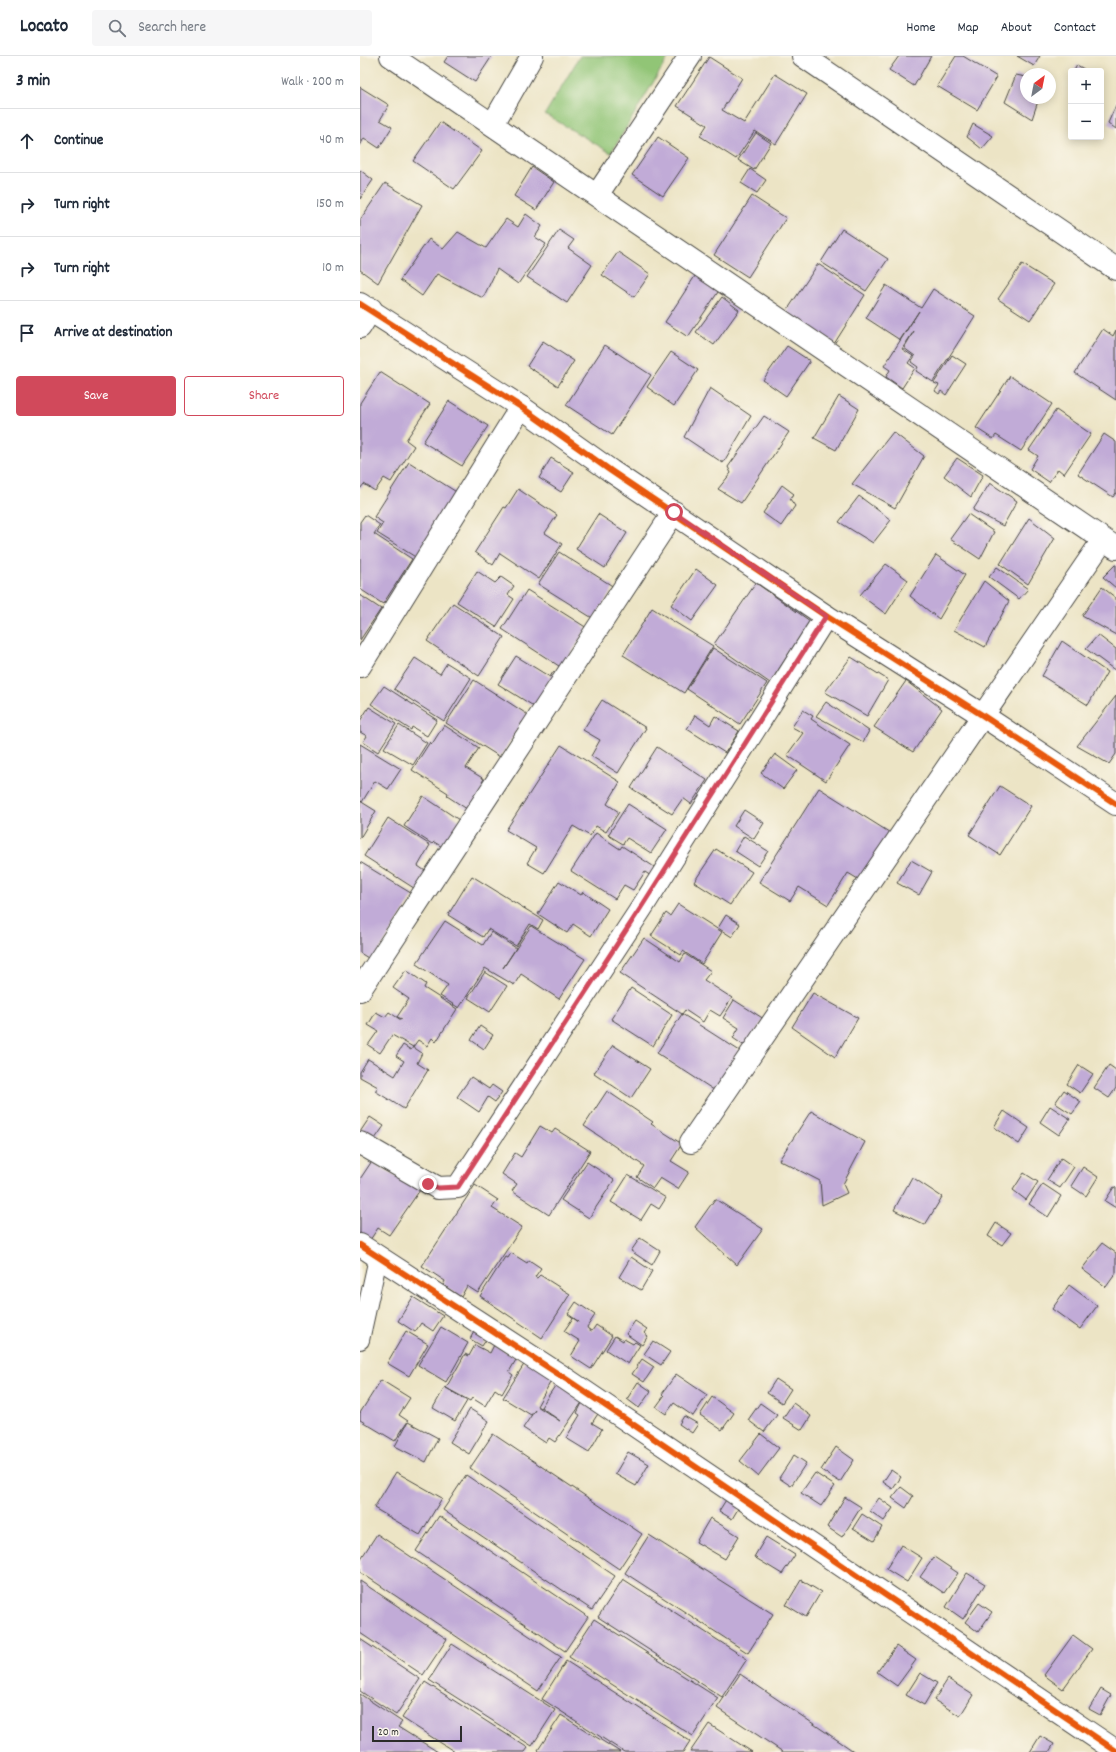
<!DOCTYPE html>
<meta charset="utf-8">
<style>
body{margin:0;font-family:Dekko,sans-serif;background:#f6f6f7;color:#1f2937}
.controls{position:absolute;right:12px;top:12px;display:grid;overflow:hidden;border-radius:4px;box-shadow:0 2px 10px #0003}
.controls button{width:36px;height:36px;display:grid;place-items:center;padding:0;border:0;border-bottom:1px solid #e0e1e3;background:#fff;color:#1f2937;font:20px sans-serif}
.compass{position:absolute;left:660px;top:12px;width:36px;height:36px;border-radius:50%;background:#fff;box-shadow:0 2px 10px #0003;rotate:32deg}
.scale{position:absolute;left:12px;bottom:10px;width:90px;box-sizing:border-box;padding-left:4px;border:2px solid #2b2b2b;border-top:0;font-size:11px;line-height:14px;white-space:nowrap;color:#2b2b2b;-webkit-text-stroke:3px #fbf7ec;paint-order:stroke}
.stop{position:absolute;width:12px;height:12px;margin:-9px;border:3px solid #d1495b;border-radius:50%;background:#fff}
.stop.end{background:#d1495b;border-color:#fff;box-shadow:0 1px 4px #0008}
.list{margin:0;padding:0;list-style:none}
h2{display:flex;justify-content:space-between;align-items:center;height:52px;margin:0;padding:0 16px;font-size:17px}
h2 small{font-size:13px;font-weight:400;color:#747a83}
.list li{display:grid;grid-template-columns:26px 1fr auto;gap:12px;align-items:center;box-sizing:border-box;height:64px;padding:0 16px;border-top:1px solid #e0e1e3}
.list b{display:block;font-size:15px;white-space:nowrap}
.list em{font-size:13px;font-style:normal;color:#747a83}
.actions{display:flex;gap:8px;padding:12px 16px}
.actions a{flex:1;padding:9px 0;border:1px solid #d1495b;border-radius:4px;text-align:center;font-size:14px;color:#d1495b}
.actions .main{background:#d1495b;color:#fff}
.icon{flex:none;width:22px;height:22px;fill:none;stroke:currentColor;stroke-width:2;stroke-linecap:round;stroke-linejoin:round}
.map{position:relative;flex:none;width:756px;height:1696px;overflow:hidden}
header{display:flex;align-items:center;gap:24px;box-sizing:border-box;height:56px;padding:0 20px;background:#fff;border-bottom:1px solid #e0e1e3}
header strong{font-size:19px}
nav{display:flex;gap:22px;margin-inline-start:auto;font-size:14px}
.search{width:280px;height:36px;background:#f6f6f7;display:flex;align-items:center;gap:10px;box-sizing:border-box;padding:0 14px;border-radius:4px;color:#747a83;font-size:15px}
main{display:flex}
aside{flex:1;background:#fff}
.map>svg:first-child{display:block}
.green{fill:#91c576;stroke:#5e7850}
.building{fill:#c1abd7}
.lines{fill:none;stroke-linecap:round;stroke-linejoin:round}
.service-casing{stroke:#484742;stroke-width:20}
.minor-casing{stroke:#484742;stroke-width:24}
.service{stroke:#fff;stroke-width:18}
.minor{stroke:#fff;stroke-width:22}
.cycleway-casing{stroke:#fbf7ec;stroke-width:8}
.cycleway{stroke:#e8590c;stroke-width:6}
.route{stroke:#d1495b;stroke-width:5}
</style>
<header>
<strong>Locato</strong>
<div class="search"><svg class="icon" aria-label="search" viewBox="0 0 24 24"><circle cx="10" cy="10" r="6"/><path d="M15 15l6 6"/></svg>Search here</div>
<nav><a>Home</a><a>Map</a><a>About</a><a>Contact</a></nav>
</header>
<main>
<aside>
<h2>3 min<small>Walk · 200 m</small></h2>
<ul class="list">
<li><svg class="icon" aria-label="ahead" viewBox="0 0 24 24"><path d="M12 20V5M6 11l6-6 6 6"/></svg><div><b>Continue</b></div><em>40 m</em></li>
<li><svg class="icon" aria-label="right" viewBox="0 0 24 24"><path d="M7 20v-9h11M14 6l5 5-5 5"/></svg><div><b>Turn right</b></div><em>150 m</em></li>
<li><svg class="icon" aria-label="right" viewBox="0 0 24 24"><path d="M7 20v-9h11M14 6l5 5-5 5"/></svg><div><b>Turn right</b></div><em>10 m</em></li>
<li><svg class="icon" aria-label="arrive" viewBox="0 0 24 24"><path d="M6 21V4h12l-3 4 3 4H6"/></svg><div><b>Arrive at destination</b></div></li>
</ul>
<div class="actions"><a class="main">Save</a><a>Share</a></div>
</aside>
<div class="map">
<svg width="756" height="1696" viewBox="0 0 756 1696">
<rect width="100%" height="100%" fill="#fbf7ec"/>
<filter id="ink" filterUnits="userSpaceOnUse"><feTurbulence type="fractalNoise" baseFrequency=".025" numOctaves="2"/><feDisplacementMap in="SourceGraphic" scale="8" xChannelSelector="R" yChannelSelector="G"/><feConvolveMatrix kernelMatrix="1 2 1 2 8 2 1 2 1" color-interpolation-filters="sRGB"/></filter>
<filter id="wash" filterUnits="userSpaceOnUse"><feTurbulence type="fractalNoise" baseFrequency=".012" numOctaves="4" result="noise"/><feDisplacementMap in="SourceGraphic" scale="16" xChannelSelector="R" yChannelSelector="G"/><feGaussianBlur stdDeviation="0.9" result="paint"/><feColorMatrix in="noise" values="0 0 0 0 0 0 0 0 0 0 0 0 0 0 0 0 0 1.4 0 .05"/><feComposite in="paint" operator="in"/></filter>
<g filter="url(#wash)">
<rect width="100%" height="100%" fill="#ece4c5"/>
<!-- green -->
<path class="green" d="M220,0H309L251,97L185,58Z"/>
<g id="blocks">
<!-- building -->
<g class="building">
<path d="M88,0H132L115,26L84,6Z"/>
<path d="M539,0H571L554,30L529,14Z"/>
<path d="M596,0H603L637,21L617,54L577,30Z"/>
<path d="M657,0H680L674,10Z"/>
<path d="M349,1L382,22L362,54L384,67L415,18L447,38L416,88L395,75L376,103L340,80L347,69L317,50Z"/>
<path d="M717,9L727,15H714Z"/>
<path d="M656,19L666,21V42H679L672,63L645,46Z"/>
<path d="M0,31L29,49L20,64L32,71L19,92L4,82L0,90Z"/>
<path d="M756,49V73L748,67Z"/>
<path d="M80,66L122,95L94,133L53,105Z"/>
<path d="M613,68L633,80L622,93L607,81Z"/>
<path d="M396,77L411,87L394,114L378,104Z"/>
<path d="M298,81L329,102L303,140L272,119Z"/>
<path d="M172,111L194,126L176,154L154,140Z"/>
<path d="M390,113L406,124L397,137L381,127Z"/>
<path d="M0,114L13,124L0,143Z"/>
<path d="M25,127L62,149L18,227L0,214V164Z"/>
<path d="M392,140L426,162L388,221L354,199Z"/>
<path d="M166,158L182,170L175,181L186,188L158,228L137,213L123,242L77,218L62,240L40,224L69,183L83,193L98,176L126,192L146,163L158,171Z"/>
<path d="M482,173L528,203L506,235L461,206Z"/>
<path d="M199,174L214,184L208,192L232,209L207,247L167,221Z"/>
<path d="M258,196L290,218L274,241L242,219Z"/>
<path d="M458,208L505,239L474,288L426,256Z"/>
<path d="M662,208L694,228L670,264L638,243Z"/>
<path d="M337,217L360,233L328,281L305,266Z"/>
<path d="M526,229L561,252L573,233L615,260L573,326L556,315L558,311L551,306L555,300L544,292L554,275L542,293L553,300L548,307L555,312L542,332L526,321L530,314L524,310L559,255L540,284L506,262Z"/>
<path d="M362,241L379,254L354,289L336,276Z"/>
<path d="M743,273L753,280L756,274V344L715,317Z"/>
<path d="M183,285L214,305L198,330L167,310Z"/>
<path d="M245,289L291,319L252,379L206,349Z"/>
<path d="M427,290L450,305L426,340L403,324Z"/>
<path d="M311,296L338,314L314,350L287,331Z"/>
<path d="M592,299L606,308L586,339L581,335L579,338L575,335L579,329L574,327Z"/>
<path d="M20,316L70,348L46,384L54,390L31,426L24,422L15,435L4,428L0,433V347Z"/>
<path d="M650,320L692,348L661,395L636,379L633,383L616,372Z"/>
<path d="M350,332L391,360L363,407L324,381Z"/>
<path d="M479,340L499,353L476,394L454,382Z"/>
<path d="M89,345L128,370L102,410L63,386Z"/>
<path d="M696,354L731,378L704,418L698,413L689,426L670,413L678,400L669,394Z"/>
<path d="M404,360L429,376L381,447L358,433L371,417L368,411Z"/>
<path d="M533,376L564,400L535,452L492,428Z"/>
<path d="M744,378L756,386V437L753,441L718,418Z"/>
<path d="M191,402L214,416L201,436L179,422Z"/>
<path d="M597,402L623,419L611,441L584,420Z"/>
<path d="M49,406L98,437L57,502L17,477L23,467L14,461Z"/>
<path d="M630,427L657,445L643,470L613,454Z"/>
<path d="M422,429L434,438L430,443L435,450L421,470L403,457Z"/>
<path d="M158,433L197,459L185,477L202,488L179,523L140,497L133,509L115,496L144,451L146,452Z"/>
<path d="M499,440L531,464L513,487L479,466Z"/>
<path d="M238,458L267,477L245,512L216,493Z"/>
<path d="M608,458L634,476L620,503L590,483Z"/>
<path d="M5,459L20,469L14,478L52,503L23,548L0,533V466Z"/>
<path d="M669,462L695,482L668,528L640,508Z"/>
<path d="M199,496L254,531L234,563L178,528Z"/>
<path d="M576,499L605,519L579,563L550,540Z"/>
<path d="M526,508L548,524L526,558L500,539Z"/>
<path d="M755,509H756V532L743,521Z"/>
<path d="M637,511L668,533L659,543L629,521Z"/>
<path d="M336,513L358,529L332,565L311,549Z"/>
<path d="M117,515L135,527L141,521L154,530L148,539L154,543L136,571L97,546Z"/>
<path d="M624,525L649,545L625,591L594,574Z"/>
<path d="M396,527L450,565L410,627L354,588Z"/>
<path d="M742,531L756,542V579L722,560Z"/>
<path d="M167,534L227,572L202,612L142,573Z"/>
<path d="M0,539L21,553L0,584Z"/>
<path d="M93,547L144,581L119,620L67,585Z"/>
<path d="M292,552L353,590L324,637L263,599Z"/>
<path d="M738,579L756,593V615L726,593Z"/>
<path d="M702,585L747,616L728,649L682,620Z"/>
<path d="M353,592L407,627L380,668L327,633Z"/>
<path d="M156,600L190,621L193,616L201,620L180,654L138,628Z"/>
<path d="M491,601L528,624L507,660L465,636Z"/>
<path d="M55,602L80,618L87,607L111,622L84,665L34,633Z"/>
<path d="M114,624L173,662L169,668L163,665L140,701L86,667Z"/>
<path d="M546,625L582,653L553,696L514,671Z"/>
<path d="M24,630L77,664L67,680L52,671L51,674L11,648Z"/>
<path d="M756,640V698L749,708L717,690Z"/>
<path d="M242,644L286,672L258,717L231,700L240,684L223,674Z"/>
<path d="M466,646L509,675L503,686L456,660Z"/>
<path d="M9,651L36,668L18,696L3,686L7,680L0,676V665Z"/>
<path d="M443,654L453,660L451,663L490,689L466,725L427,699L443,677L432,671Z"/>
<path d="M335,659L350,669L355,660L379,675L365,697L327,673Z"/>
<path d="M39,669L67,687L53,709L24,692Z"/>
<path d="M84,669L119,692L106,712L124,723L122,726L130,732L110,755L87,740L88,737L52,714L70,686L72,688Z"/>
<path d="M0,688L41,713L28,733L15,725L2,746L0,744Z"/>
<path d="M201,689L260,726L247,748L259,756L246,776L236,770L230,780L213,770L184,817L167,807L176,792L146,774Z"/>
<path d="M297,691L347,724L331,748L323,742L312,758L271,732Z"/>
<path d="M415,698L437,714L423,733L401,717Z"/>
<path d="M640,730L671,750L640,799L609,779Z"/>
<path d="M459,732L532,778L505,822L500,819L498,823L488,817L468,849L439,831L430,845L399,826Z"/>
<path d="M63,740L102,766L84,792L74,786L72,788L44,770Z"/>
<path d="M0,745L16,755L0,782Z"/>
<path d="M268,748L307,773L291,797L267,782L263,788L248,779Z"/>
<path d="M384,754L404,767L394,783L374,770Z"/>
<path d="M28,762L70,789L58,810L71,819L60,836L4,800Z"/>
<path d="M236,777L260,793L262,790L296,812L291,820L285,816L273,834L264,829L255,843L211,815Z"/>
<path d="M384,780L408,795L398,810L375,795Z"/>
<path d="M356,793L392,816L370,849L334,826Z"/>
<path d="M551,804L572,816L559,839L537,827Z"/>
<path d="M0,806L54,839L13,905L0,897Z"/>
<path d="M112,820L183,864L178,873L170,868L156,890L128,873L123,881L88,859Z"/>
<path d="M199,825L221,839L223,836L248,853L231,880L213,868L207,877L178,858Z"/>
<path d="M318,848L362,876L342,908L323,895L321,899L291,880L306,857L310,860Z"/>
<path d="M366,859L380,868L372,881L358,872Z"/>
<path d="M85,865L123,889L131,876L156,892L143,912L171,870L225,903L199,943L161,918L154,929L125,912L99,952L80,940L88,929L56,908Z"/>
<path d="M284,882L320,906L325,898L351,915L344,924L372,942L360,960L350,954L343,966L325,954L322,958L260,917Z"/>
<path d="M46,914L66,928L64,932L97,953L76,986L72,982L67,990L58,984L53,991L32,979L20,997L8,989L18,975L8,969L16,956L25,961L29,956L41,964L42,963L37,961L49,943L33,932Z"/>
<path d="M125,916L147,930L130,956L108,942Z"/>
<path d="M271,932L312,959L293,990L251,963Z"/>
<path d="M453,937L498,962L475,1001L432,971Z"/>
<path d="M374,944L404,963L386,991L373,982L379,972L363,962Z"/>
<path d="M322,958L383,997L357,1036L297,997Z"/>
<path d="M120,970L133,979L124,993L111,984Z"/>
<path d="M43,989L51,994L53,991L62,997L57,1007L68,1014L44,1053L15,1035L18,1031L0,1021V1016L8,1003L35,1020L44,1005L36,1000Z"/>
<path d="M253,989L290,1013L271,1042L234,1017Z"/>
<path d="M719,1009L733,1018L720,1037L707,1028Z"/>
<path d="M749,1009L756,1014V1032L749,1042L734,1032Z"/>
<path d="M111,1021L129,1033L132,1029L142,1036L135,1046L128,1041L119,1056L97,1041Z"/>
<path d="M704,1034L721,1046L712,1058L695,1047Z"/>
<path d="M247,1035L293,1066L291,1068L322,1088L311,1105L329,1116L318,1133L300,1122L293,1132L277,1121L284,1110L224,1070Z"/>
<path d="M690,1050L710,1063L699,1079L680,1066Z"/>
<path d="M451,1055L505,1086L483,1128L487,1137L462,1149L460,1125L419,1104Z"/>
<path d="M644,1055L669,1072L659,1088L634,1071Z"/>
<path d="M10,1061L24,1070L10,1090L0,1083V1076Z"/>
<path d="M180,1070L192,1077L195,1073L230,1095L189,1159L152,1135L157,1128L142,1118L155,1097L161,1101Z"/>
<path d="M701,1102L714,1111L700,1132L687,1124Z"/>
<path d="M12,1105L36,1121L39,1116L62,1131L29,1179L18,1172L10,1184L0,1177V1123Z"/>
<path d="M227,1106L254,1124L229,1162L201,1144Z"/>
<path d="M723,1111L738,1121L726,1140L711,1130Z"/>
<path d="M664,1117L678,1126L666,1144L653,1134Z"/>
<path d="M268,1119L306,1142L299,1153L291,1148L281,1164L251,1146Z"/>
<path d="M552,1121L582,1141L565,1169L534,1154Z"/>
<path d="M683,1128L701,1140L688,1161L669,1148Z"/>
<path d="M115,1129L138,1144L132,1152L162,1171L118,1237L107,1230L101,1241L83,1229L85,1225L62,1210Z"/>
<path d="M754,1131L756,1132V1152L745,1145Z"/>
<path d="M355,1143L403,1173L377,1209L335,1171Z"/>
<path d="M636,1167L651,1177L642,1189L628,1180Z"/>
<path d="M280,1182L300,1195L292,1209L271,1195Z"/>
<path d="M742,1187L756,1197V1217L746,1231L722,1213Z"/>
<path d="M151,1197L167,1207L169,1204L181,1212L175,1221L177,1222L180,1219L210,1238L182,1282L120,1240L145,1201L148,1202Z"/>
<path d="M271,1201L292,1215L281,1234L259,1221Z"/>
<path d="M709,1229L737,1250L720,1273L692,1253Z"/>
<path d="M53,1241L83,1260L73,1275L61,1267L55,1276L38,1265Z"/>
<path d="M216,1246L235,1259L227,1271L228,1273L232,1275L236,1269L252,1280L231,1313L211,1300L220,1285L204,1275L213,1262L219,1266L208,1258Z"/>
<path d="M275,1265L287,1273L284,1277L288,1280L282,1289L266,1278Z"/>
<path d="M81,1271L108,1287L86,1326L58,1309Z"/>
<path d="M115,1274L128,1281L122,1290L110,1283Z"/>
<path d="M46,1275L68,1288L49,1320L27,1307Z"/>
<path d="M255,1280L263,1285L264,1283L273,1288L275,1286L280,1289L268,1308L246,1294Z"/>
<path d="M293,1285L310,1296L301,1309L284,1298Z"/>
<path d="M115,1289L130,1297L134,1289L157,1302L149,1316L153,1319L142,1338L135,1333L125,1350L112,1342L110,1345L86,1332L105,1298L109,1300Z"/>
<path d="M168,1302L195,1318L177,1350L200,1365L181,1351L201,1321L243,1350L232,1367L242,1373L229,1396L206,1382L220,1359L217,1357L223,1345L195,1386L189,1382L186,1387L163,1372L175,1354L171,1359L143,1342Z"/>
<path d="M282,1303L294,1311L284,1326L272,1318Z"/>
<path d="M316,1318L347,1339L333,1360L314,1347L306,1358L296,1351L304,1340L302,1338Z"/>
<path d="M416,1323L431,1333L422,1347L407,1337Z"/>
<path d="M21,1324L50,1342L39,1359L48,1365L35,1385L0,1364V1357Z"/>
<path d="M278,1326L291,1335L279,1352L267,1343Z"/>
<path d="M85,1331L107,1345L95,1365L73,1352Z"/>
<path d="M352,1341L374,1357L362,1374L340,1359Z"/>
<path d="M400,1347L417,1359L404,1376L388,1364Z"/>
<path d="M433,1347L451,1360L442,1374L423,1362Z"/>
<path d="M110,1353L129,1365L109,1398L90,1386Z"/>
<path d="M324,1360L338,1368L332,1377L319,1368Z"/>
<path d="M48,1366L78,1382L66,1406L35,1390Z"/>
<path d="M133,1378L282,1478L259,1513L110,1412Z"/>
<path d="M401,1378L419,1392L398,1420L380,1405Z"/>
<path d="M476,1391L494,1404L480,1426L461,1414Z"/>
<path d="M268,1396L289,1408L276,1430L255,1418Z"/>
<path d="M434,1399L446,1407L431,1430L419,1422Z"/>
<path d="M531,1414L541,1421L533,1433L523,1426Z"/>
<path d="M36,1416L82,1442L60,1479L14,1452Z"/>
<path d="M455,1417L475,1430L461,1450L441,1437Z"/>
<path d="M106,1419L255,1520L232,1554L83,1454Z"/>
<path d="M541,1431L553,1440L546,1452L532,1442Z"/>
<path d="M369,1439L382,1446L372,1463L359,1455Z"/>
<path d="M485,1441L501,1451L482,1481L467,1471Z"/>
<path d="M519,1442L533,1452L524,1465L510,1455Z"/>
<path d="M502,1458L522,1471L514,1485L493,1472Z"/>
<path d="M79,1460L228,1561L205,1595L56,1495Z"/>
<path d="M350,1462L379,1480L365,1503L336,1486Z"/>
<path d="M17,1478L201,1601L178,1635L0,1516V1504Z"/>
<path d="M289,1479L413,1558L388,1597L265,1517Z"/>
<path d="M406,1481L435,1499L422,1518L394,1501Z"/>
<path d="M541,1489L562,1502L547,1526L526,1513Z"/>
<path d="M574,1501L598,1517L584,1537L560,1521Z"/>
<path d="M607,1517L625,1528L603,1563L586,1551Z"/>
<path d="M263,1523L387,1603L362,1641L238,1561Z"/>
<path d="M441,1524L461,1536L446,1561L426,1549Z"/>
<path d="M0,1525L87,1583L63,1619L0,1577Z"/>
<path d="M619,1547L632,1556L618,1576L605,1566Z"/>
<path d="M234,1563L358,1642L333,1680L209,1601Z"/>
<path d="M713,1579L732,1593L703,1633L684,1619Z"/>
<path d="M0,1583L60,1623L36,1659L0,1635Z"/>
<path d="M92,1588L195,1654L172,1690L69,1624Z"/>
<path d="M536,1590L556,1604L537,1630L517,1616Z"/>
<path d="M206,1605L330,1685L323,1696H264L182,1643Z"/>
<path d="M560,1617L577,1627L564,1649L546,1639Z"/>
<path d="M380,1618L495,1696H423L357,1652Z"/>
<path d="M588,1623L613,1639L600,1660L574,1644Z"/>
<path d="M65,1626L168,1692L165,1696H95L42,1662Z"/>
<path d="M741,1633L751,1639L740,1659L729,1653Z"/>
<path d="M0,1638L42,1666L38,1671L78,1696H0Z"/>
<path d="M201,1659L260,1696H180L178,1694Z"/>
<path d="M349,1668L392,1696H330Z"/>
<path d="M680,1680L694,1688L689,1696H670Z"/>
</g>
</g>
</g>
<g filter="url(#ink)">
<use href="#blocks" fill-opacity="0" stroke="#484742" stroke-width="1"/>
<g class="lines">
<!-- service casing -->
<g class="service-casing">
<path id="service" d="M0,1284L18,1202"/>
</g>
<!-- minor casing -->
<g class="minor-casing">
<g id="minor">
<path d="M31,0L756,492"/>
<path d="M443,0L756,213"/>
<path d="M133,68L172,0"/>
<path d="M237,139L330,0"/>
<path d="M0,248L161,351L251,415L466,560L622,659L756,748"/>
<path d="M0,271L11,253"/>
<path d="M0,610L161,351"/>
<path d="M0,934L314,456"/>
<path d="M331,1086L743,484"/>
<path d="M0,1087L78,1132L98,1131L281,853L466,560"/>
<path d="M0,1189L206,1323L756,1695"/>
</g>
</g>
<!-- service -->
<use href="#service" class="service"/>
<!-- minor -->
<use href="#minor" class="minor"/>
<!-- cycleway casing -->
<g class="cycleway-casing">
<g id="cycleway">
<path d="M0,248L161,351L251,415L466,560L622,659L756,748"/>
<path d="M0,1189L206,1323L756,1695"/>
</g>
</g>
<!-- cycleway -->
<use href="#cycleway" class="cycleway"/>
</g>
</g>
<g class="lines" filter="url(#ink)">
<!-- route -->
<path class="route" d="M68,1128L78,1132L98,1131L280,853L466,560L314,456"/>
</g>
</svg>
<div class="controls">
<button>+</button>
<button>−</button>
</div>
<svg class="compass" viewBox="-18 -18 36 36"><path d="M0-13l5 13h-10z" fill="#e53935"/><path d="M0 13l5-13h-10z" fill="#747a83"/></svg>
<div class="scale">20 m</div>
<div class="stop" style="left:314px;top:456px"></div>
<div class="stop end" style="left:68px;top:1128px"></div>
</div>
</main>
